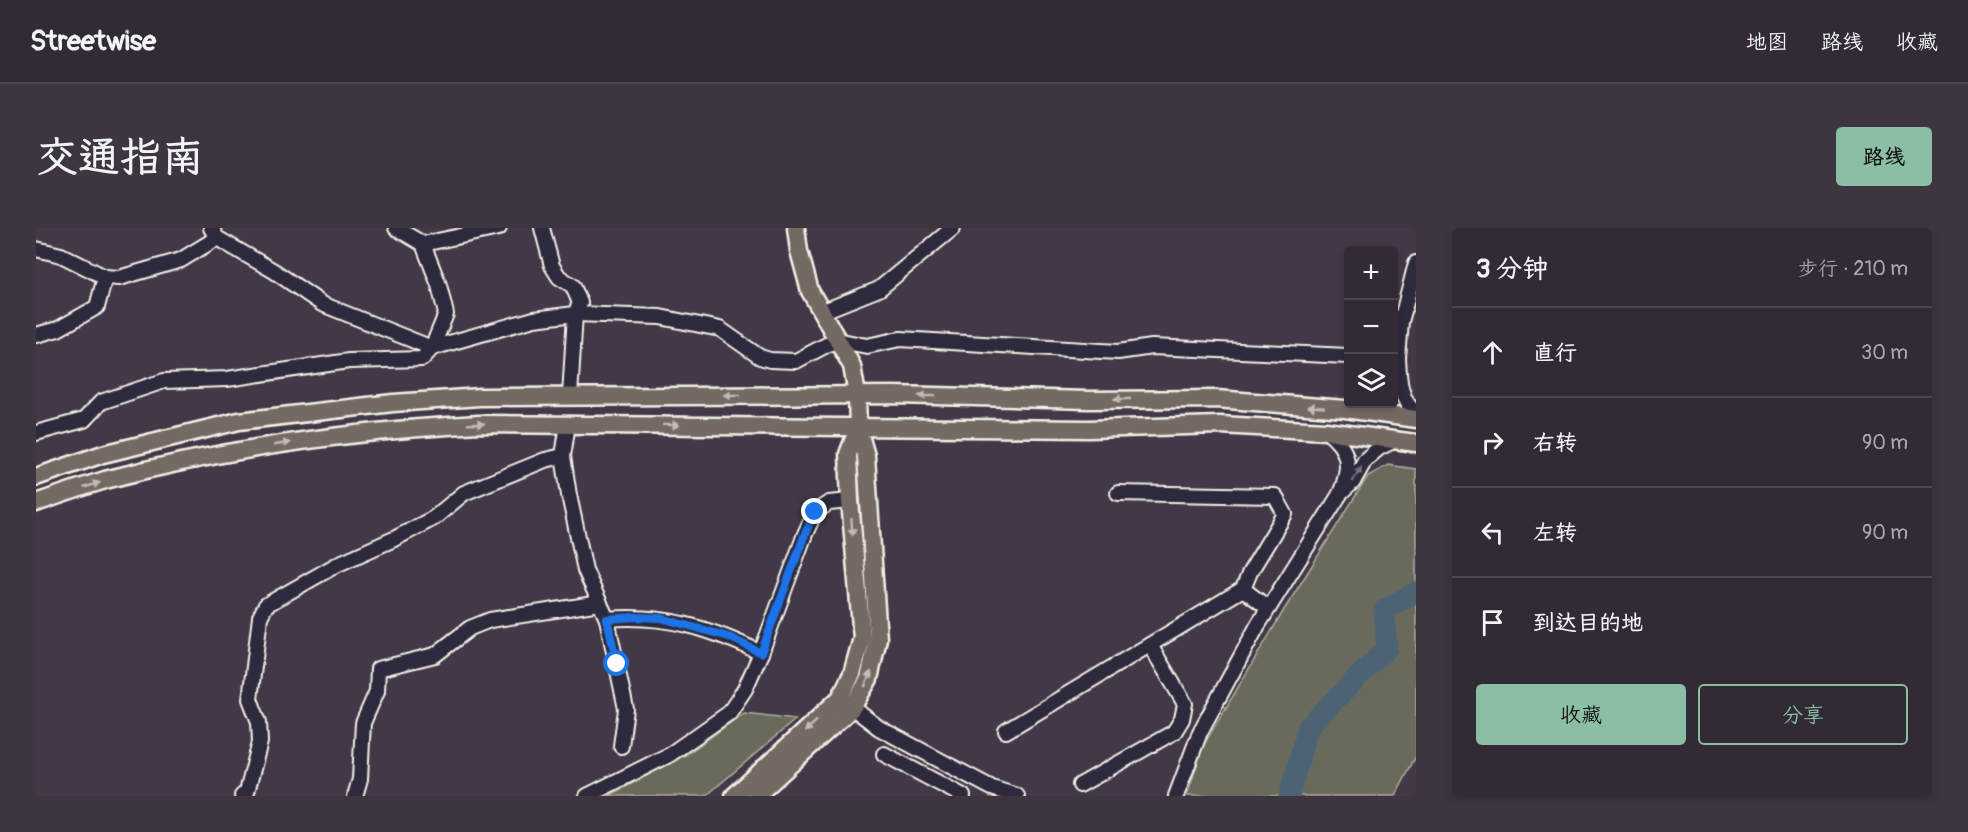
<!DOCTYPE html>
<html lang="zh">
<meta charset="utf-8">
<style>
body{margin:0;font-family:Pangolin,"LXGW WenKai TC",sans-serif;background:#3d3641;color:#f1f3f6}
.controls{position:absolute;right:18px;top:18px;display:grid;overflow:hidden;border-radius:6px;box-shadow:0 3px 9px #0003}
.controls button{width:54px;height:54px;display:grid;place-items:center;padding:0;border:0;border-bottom:2px solid #4d4650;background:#322a35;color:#f1f3f6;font:30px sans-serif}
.stop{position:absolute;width:18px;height:18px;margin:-14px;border:4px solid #1a73e8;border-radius:50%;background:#fff}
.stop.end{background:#1a73e8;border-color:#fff;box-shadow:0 2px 6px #0008}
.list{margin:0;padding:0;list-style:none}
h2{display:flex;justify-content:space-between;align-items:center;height:78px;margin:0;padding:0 24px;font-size:26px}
h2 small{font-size:20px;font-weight:400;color:#a8a7ad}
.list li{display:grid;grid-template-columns:39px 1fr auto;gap:18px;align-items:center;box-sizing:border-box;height:90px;padding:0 24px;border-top:2px solid #4d4650}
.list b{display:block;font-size:22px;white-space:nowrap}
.list em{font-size:20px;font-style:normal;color:#a8a7ad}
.actions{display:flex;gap:12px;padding:18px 24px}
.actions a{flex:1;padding:14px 0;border:2px solid #8abfa5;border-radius:6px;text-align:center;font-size:21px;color:#8abfa5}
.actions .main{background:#8abfa5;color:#111}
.icon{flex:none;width:33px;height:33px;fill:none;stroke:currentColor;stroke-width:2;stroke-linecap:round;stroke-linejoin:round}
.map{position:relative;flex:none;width:1380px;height:568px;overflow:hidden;border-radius:6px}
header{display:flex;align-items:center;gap:36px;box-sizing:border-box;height:84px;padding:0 30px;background:#322a35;border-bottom:2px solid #4d4650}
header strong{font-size:28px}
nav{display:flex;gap:33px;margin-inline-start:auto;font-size:21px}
.intro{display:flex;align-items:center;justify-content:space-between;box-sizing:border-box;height:144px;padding:0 36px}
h1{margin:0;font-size:42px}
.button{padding:15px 27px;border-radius:6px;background:#8abfa5;color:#111;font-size:21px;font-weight:700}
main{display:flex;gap:36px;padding:0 36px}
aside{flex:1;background:#322a35;border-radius:6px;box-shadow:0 3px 9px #0003}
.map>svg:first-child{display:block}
.green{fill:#6a6b5c;stroke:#afaea2;stroke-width:1.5}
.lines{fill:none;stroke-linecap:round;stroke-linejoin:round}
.river{stroke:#4b6474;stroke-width:21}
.minor-casing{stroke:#f4f1e8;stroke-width:18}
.major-casing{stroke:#f4f1e8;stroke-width:21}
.minor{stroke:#2f2a3d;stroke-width:14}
.major{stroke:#756964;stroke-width:16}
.oneway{fill:#c1bbb3}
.oneway2{fill:#747079}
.route{stroke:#1a73e8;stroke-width:8}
</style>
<header>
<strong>Streetwise</strong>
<nav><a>地图</a><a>路线</a><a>收藏</a></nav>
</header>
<div class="intro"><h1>交通指南</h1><a class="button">路线</a></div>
<main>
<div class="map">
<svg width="1380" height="568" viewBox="0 0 1380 568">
<rect width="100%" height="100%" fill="#423847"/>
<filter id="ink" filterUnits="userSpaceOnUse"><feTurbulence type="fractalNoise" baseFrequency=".0167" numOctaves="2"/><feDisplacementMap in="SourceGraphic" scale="12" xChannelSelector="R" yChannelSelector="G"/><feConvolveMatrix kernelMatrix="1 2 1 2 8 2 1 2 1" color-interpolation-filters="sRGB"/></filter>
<g filter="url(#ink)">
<!-- green -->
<g class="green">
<path d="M1352,237L1380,241V528L1359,568H1151L1167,518L1248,382L1332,248Z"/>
<path d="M708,485L760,491L670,568H573L651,526Z"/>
</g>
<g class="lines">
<!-- river -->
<path class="river" d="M1253,568L1272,499L1351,420L1348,382L1380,364"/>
<!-- minor casing -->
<g class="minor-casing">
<g id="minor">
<path d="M175,0L181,10L238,43L286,76L396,120L498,91L539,86L624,89L684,101L724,129L734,132L760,133L800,112L831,118L864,111L1082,124L1116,119L1312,128"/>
<path d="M506,0L516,38L523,49L537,58L544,75L539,86L534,168"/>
<path d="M387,16L463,0"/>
<path d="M0,21L25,27L69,49L83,50L145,32L181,10"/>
<path d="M785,84L843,61L917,0"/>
<path d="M0,107L22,101L61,79L69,49"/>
<path d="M1358,130H1362L1365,94L1380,35"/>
<path d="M1358,146L1362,130C1363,149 1363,172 1380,185"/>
<path d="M532,196L527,228L533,267L549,342L571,391L590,481L585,518"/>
<path d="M1290,203C1315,222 1315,239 1304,266L1317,254L1329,232L1343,220L1359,212"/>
<path d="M0,205L48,192L65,174L128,153L191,151L313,133L386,131L396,120L410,86L403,57L387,16L360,0"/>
<path d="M1207,361L1232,380"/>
<path d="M571,391C628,386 674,400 725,425"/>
<path d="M808,473L843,500L956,560L981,568"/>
<path d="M970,503L1207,361L1214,344L1249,286L1239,268L1082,265"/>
<path d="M848,526L927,568"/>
<path d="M1044,557L1138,504L1146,491L1149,476L1114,417"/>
<path d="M206,568L211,564L224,514L223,494L214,471L224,389L230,377L302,336L358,311L398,290L428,265L509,232L527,228"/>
<path d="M319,568L324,551L327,495L341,463L342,441L399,427L434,400L454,392L564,375"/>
<path d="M551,568L633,527L693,485L709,461L725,425L769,306L779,284L793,275L814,273"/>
<path d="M1140,568L1164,504L1222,397L1304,266"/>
</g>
</g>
<!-- major casing -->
<g class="major-casing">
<g id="major">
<path d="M0,249L67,226L203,193L357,175L444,169L858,167L1053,172L1180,171L1309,181L1380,191"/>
<path d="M0,275C23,267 46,259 69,252C191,220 317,203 442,196L1053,201L1184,197L1290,203L1380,215"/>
<path d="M698,568L804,470L816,446L826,410L814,273L812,226L822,200"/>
<path d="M720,568L816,480L833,451L842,411L830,228L822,200L821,167L816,138L774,63L763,23L760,0"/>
</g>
</g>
<!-- minor -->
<use href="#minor" class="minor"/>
<!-- major -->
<use href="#major" class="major"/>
</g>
<!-- one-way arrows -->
<defs><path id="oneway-solid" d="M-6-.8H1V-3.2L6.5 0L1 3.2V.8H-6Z" transform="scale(1.5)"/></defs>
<g class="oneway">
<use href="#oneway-solid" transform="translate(696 167) rotate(180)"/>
<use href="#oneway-solid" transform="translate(891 168) rotate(-179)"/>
<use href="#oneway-solid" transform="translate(1086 171) rotate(180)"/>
<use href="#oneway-solid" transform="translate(1280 179) rotate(-176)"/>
<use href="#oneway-solid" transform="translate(440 196) rotate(-2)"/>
<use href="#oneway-solid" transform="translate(635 197) rotate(1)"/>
<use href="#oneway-solid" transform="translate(246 216) rotate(-8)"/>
<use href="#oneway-solid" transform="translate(56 257) rotate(-18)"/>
<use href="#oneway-solid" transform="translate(816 299) rotate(85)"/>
<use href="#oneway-solid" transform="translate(832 451) rotate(-67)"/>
<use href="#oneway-solid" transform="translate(775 498) rotate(138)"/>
</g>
<use class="oneway2" href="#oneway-solid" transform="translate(1321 246) rotate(-60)"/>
</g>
<g class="lines" filter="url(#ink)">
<!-- route -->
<path class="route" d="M581,436L571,391L599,389L625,390L693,409L725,425L769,306L779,284"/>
</g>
</svg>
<div class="controls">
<button>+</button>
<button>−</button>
<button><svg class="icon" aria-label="layers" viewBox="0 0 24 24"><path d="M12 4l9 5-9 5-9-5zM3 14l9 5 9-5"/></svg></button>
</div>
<div class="stop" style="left:581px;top:436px"></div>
<div class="stop end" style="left:779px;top:284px"></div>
</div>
<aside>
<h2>3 分钟<small>步行 · 210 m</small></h2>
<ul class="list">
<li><svg class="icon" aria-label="ahead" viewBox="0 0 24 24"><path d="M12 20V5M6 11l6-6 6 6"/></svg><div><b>直行</b></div><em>30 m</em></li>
<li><svg class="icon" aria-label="right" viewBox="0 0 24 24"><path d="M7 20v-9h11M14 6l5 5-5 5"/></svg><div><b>右转</b></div><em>90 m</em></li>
<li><svg class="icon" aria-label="left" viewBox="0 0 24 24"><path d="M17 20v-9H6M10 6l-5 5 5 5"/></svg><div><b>左转</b></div><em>90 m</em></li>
<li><svg class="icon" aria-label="arrive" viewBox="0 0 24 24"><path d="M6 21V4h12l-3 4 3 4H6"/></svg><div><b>到达目的地</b></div></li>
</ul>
<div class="actions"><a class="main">收藏</a><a>分享</a></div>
</aside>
</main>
